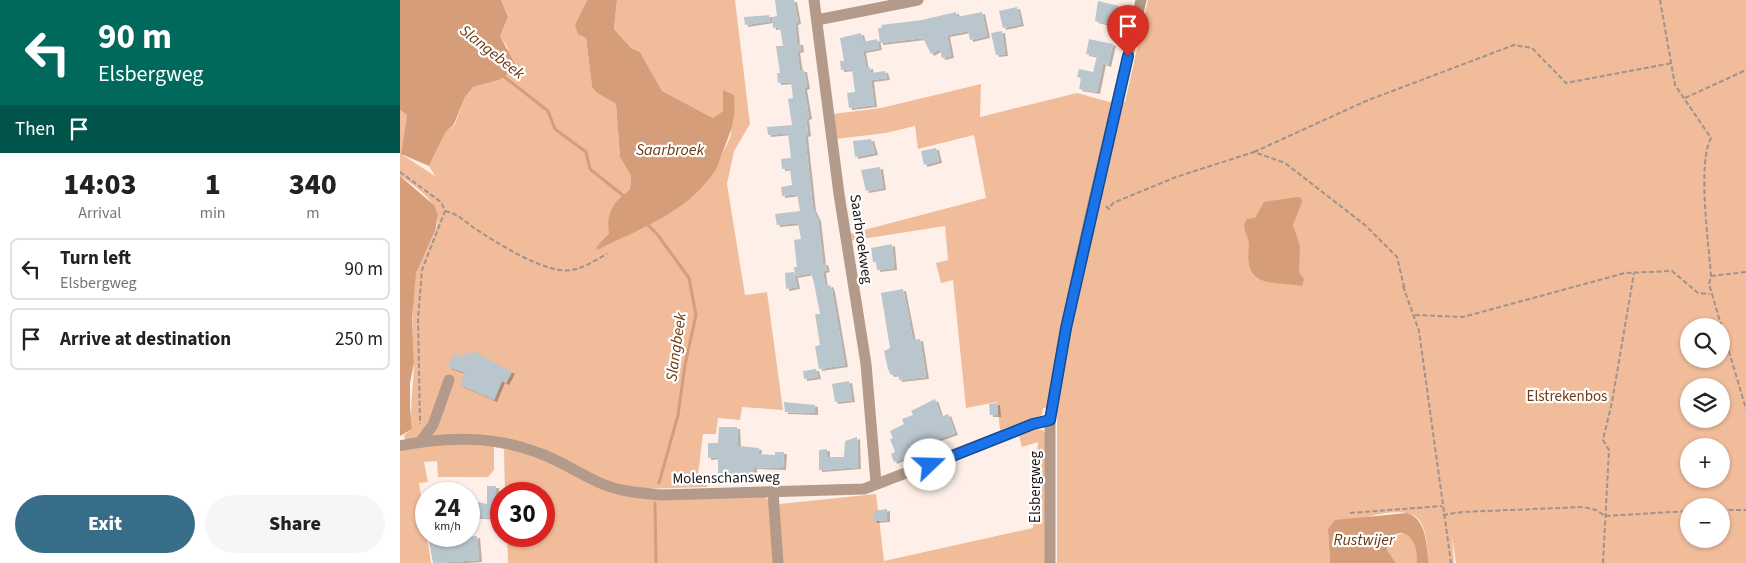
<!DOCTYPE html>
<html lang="en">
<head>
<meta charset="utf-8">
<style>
  body { margin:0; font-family:"Source Sans 3",sans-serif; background:#f6f6f6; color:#222; height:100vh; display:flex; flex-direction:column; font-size:19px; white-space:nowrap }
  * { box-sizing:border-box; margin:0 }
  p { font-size:16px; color:#767676 }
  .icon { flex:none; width:28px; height:28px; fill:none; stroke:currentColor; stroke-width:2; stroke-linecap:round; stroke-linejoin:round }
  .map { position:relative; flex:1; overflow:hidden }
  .drawer { display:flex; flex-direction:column; background:#fff; width:400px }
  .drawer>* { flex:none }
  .top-card { background:#00695c; color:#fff; overflow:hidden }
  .fabs { position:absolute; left:1280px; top:318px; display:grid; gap:10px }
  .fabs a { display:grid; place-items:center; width:50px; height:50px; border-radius:50%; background:#fff; box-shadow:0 1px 4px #0004; font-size:25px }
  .speed { position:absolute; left:15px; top:482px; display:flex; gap:10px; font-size:25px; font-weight:700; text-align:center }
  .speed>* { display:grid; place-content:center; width:65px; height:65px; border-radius:50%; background:#fff; box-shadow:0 1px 4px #0004; line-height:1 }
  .speed small { font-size:12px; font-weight:400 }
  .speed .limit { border:8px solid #d22; background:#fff; color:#111 }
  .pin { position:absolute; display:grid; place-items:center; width:42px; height:42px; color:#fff; margin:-51px -21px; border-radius:50% 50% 50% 0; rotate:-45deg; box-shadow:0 0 5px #0007 }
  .pin .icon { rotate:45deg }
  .me { position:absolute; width:55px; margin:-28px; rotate:69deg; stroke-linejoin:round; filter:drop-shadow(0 0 4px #0008) }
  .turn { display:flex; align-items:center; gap:18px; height:105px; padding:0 15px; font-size:22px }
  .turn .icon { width:65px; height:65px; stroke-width:2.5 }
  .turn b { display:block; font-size:35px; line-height:42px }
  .then { display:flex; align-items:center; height:48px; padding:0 15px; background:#0003; gap:10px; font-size:19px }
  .eta { display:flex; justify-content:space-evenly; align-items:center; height:85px; text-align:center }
  .eta b { font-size:30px; font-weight:800; line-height:35px }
  .action { display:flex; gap:10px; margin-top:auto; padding:10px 15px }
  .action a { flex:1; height:58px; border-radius:30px; background:#376d89; color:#fff; font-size:20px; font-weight:800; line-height:58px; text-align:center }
  .action a+a { background:#f6f6f6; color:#222 }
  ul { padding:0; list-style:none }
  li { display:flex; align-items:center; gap:15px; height:62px; margin:0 10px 8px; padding:0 5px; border:2px solid #e0e0e0; border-radius:8px }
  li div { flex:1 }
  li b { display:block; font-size:19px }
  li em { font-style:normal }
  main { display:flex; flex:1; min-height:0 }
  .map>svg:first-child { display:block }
  .green { fill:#f0bc9a; fill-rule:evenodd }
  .water { fill:#d59d79 }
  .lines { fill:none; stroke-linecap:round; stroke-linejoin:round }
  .stream { stroke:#d59d79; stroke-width:3 }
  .building { fill:#b9c6ce; filter:url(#shadow) }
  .path { stroke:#9e938d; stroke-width:2; stroke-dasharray:5 2.5; stroke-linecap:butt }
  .minor { stroke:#b39a8a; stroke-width:11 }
  .route-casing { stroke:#114b97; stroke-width:12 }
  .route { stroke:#1a73e8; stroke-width:9 }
  .labels { text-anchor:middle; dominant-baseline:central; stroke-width:4.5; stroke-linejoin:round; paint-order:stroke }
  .street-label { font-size:15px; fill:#1a1512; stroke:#fff }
  .park-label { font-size:15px; fill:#6f3a10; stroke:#fff }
  .water-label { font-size:16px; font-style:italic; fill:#6c370d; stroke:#fff }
</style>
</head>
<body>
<main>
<section class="drawer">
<div class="top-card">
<div class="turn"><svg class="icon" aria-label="left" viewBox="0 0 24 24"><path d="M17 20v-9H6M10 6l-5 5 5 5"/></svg><div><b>90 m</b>Elsbergweg</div></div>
<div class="then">Then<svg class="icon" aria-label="arrive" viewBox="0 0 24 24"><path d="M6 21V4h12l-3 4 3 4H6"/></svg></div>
</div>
<div class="eta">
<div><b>14:03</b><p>Arrival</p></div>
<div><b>1</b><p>min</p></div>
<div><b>340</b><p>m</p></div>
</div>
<ul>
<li><svg class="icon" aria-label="left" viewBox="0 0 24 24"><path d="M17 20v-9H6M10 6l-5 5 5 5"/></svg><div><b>Turn left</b><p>Elsbergweg</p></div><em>90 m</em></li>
<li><svg class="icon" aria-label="arrive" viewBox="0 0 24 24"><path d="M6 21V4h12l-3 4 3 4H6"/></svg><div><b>Arrive at destination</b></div><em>250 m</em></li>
</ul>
<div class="action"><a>Exit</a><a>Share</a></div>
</section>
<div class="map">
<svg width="1346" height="563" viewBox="0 0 1346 563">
  <defs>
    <filter id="shadow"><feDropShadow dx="3" dy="2" stdDeviation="0" flood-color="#0004"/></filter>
  </defs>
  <rect width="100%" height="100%" fill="#fef0e8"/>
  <g class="green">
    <path d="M101,0H187L175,25L186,38L192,87L197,93L216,104L220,157L231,176L230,189L221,196L209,233L197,246L198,249C248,224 298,210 322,154C325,147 331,139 331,132C332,119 326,103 323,90V111L313,118L262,91L240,52L231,48L214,29L217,0H335L350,124L334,151L327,184L345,295L367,292L383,410L342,407L340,420L318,418L316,434H303L298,474L309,475L307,487L208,490L362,496L367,498L370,505L476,494L484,561L633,528L638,442L622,447L619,436L636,429L643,430L646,437L645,563H108L107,536H144V494H105L104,449L94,447V470L88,477H38L37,461L24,462L28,482L19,483L31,563H0V452L8,449L4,435L12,429C9,405 14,384 14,361C13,332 10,302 16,273C20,257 42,229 37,213C33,198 12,184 0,176V110L7,115L1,154L35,176L29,166L45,133L55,124L65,97L73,87L99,80L108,48L100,36L108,17Z"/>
    <path d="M748,0H1346V563H1056L1052,536L1054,563H1029C1027,551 1027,531 1020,521C1006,500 948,523 928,529L930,563H657V406L643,408L642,415L600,430L597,402L566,408L553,280L541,283L536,263L548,260L545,226L449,241V234L586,198L574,135L518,149L515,126L486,133L435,139L433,114L481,108L581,84L580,117L677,93L713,103L725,102ZM1289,326H1321V359H1289ZM1289,386H1321V419H1289ZM1289,446H1321V479H1289ZM1289,506H1321V539H1289Z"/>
    <path d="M1004,533C1018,538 1018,550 1017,563H996L987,550C989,538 993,536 1004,533Z"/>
  </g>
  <g class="water">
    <polygon points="0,0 101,0 108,17 100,36 117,68 99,80 73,87 65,97 54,124 45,133 29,166 1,154 7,115 0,110"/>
    <path d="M187,0H217L214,29L231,48L240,52L262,91L313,118L323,111V90L334,95C336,118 332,129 323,151C320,158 318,168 312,175C284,214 239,229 197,250V246L209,233C206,212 214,202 230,189L231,176L220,157L216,104L197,93L192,87L186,38L178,34L175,25Z"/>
    <polygon points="0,176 34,205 38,215 35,231 16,273 12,318 14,363 10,383 10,408 12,429 0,436"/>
    <path d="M898,197L901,198L902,202L893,225L900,246L899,272L904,279L902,286C868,281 844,288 849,245C849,235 840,229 847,219L855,218L864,202Z"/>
    <path d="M1007,513C1027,519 1026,545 1029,563H1017C1019,529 991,523 987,550L996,563H930L928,529L935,520Z"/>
  </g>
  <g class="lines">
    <g class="stream">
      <polyline points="102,75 148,111 155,129 186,152 190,169 225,197"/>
      <polyline points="247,224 257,234 289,278 296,315 285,365 278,415 259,483"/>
      <polyline points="255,503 256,563"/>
    </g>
  </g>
  <g class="building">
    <polygon points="375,0 394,0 398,22 395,23 397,43 400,43 401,50 397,51 400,70 404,70 407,87 404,88 409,117 406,118 408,134 405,135 413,209 418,219 423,263 425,263 427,270 423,271 425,286 430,285 432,290 445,365 419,369 415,346 420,345 415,314 420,314 414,283 411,273 395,276 394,267 397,267 394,240 401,239 398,223 377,225 375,214 400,211 397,194 382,196 381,187 392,185 390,168 382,169 381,159 391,158 388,133 368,135 367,127 392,125 388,99 393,98 391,82 378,83 377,73 380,73 376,46 383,46 380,27 373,28 372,17 377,16"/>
    <polygon points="698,1 719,6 712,25 695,21"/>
    <polygon points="617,7 621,24 603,28 599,11"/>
    <polygon points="556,12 557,17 582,12 587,36 570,40 568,31 547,35 551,56 542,58 540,49 531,54 523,38 480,43 478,28 482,28 481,25 522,20"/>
    <polygon points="369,15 370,21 345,25 344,17"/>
    <polygon points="602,31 605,54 596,55 591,33"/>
    <polygon points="461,33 463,42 477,39 479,48 463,51 466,68 470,67 471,73 485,71 487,78 471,80 474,105 449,108 447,93 455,92 452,69 441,70 440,61 444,61 440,38"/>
    <polygon points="689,39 713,44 708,65 703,63 697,92 679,89 681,78 677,77 679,69 693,72 697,56 686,54"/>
    <polygon points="471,139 475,153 455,157 453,141"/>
    <polygon points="536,148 539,161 524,165 521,151"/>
    <polygon points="480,167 483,188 466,191 461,170"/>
    <polygon points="492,244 494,268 477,270 476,262 473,262 471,248"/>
    <polygon points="394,272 397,287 386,289 385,273"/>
    <polygon points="503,289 513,340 520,339 526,377 499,380 498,374 491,375 488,369 484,351 490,348 481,293"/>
    <polygon points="73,351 112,372 106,383 102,381 94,400 60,385 65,373 48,367 54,353 64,357 66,352 71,355"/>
    <polygon points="416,369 418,377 404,379 403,371"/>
    <polygon points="449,381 452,400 435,402 432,384"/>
    <polygon points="535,399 541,417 548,414 555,433 529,442 531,447 494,462 491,454 495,452 490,439 493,438 490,431 504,424 502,419 513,415 511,411"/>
    <polygon points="384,402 415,405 415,413 385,412"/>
    <polygon points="597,403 598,415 590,415 589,404"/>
    <polygon points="319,427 337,427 338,446 359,448 358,454 375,455 375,452 384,452 383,468 354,467 354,473 318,473 318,457 308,458 308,443 318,443"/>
    <polygon points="457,437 458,467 419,470 419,450 427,449 427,457 444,457 445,441"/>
    <polygon points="87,486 96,486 96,518 69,516 69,500 87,504"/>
    <polygon points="487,509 487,520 474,521 473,511"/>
    <polygon points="28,536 45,536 46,538 77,536 79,560 33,563"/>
  </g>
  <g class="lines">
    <g class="path">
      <path d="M1260,0L1275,85L1311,138C1297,164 1309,245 1311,276L1309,284L1346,409"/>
      <polyline points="1285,98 1346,70"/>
      <polyline points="854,152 966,101 1114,45 1132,48 1166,83 1272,63"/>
      <polyline points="0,172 41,202 45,211 22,270 18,318 20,424"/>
      <polyline points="706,206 709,209 713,203 776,177 854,152 885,163 965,225 997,257 1005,291"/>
      <path d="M45,211C58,214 63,220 74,228C96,242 150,278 176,269C187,266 197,259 207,254"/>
      <polyline points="1311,276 1346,272"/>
      <polyline points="1003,286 1019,331 1051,563"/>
      <polyline points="1015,315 1063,317 1225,273 1272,271 1298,293 1310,294"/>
      <polyline points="1321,510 1346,510"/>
      <polyline points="950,513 1042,506"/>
      <polyline points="1043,515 1062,512 1183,507 1196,510 1205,516 1289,511"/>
      <polyline points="1203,563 1209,450 1203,440 1212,402 1234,273"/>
    </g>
    <g class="minor">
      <polyline points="414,0 439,194 466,364 476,483"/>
      <polyline points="417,20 518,0"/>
      <polyline points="21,441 33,425 49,380"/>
      <path d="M0,446C45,436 96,436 139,453C162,461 182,476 205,485C223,492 242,493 261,495L464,489L633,424L650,420"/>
      <polyline points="373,492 378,563"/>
      <path d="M650,563V420C672,279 709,139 741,0"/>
    </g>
  </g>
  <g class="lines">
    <defs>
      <polyline id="route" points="530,465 633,424 650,420 666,328 728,56"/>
    </defs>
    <use href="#route" class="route-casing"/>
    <use href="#route" class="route"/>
  </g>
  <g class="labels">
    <g class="street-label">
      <text transform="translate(461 239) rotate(82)">Saarbroekweg</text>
      <text transform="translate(326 478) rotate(-1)">Molenschansweg</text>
      <text transform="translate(635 487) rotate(-90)">Elsbergweg</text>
    </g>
    <g class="park-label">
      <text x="1167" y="396">Elstrekenbos</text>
    </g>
    <g class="water-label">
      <text transform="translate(92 52) rotate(38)">Slangebeek</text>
      <text x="270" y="150">Saarbroek</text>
      <text transform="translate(276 347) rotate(-82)">Slangbeek</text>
      <text x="964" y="540">Rustwijer</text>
    </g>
  </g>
</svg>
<div class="fabs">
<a><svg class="icon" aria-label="search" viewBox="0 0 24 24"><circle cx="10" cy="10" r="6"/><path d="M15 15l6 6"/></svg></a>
<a><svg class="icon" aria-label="layers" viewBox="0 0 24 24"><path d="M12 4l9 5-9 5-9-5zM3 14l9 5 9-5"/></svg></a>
<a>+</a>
<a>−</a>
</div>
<div class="speed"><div>24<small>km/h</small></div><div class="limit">30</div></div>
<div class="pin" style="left:728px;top:56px;background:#d93025"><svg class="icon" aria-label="arrive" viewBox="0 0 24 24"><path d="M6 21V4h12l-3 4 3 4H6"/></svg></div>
<svg class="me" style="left:530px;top:465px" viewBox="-20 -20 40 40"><circle r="19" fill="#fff"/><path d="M0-13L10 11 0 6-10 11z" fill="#1a73e8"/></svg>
</div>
</main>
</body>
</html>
